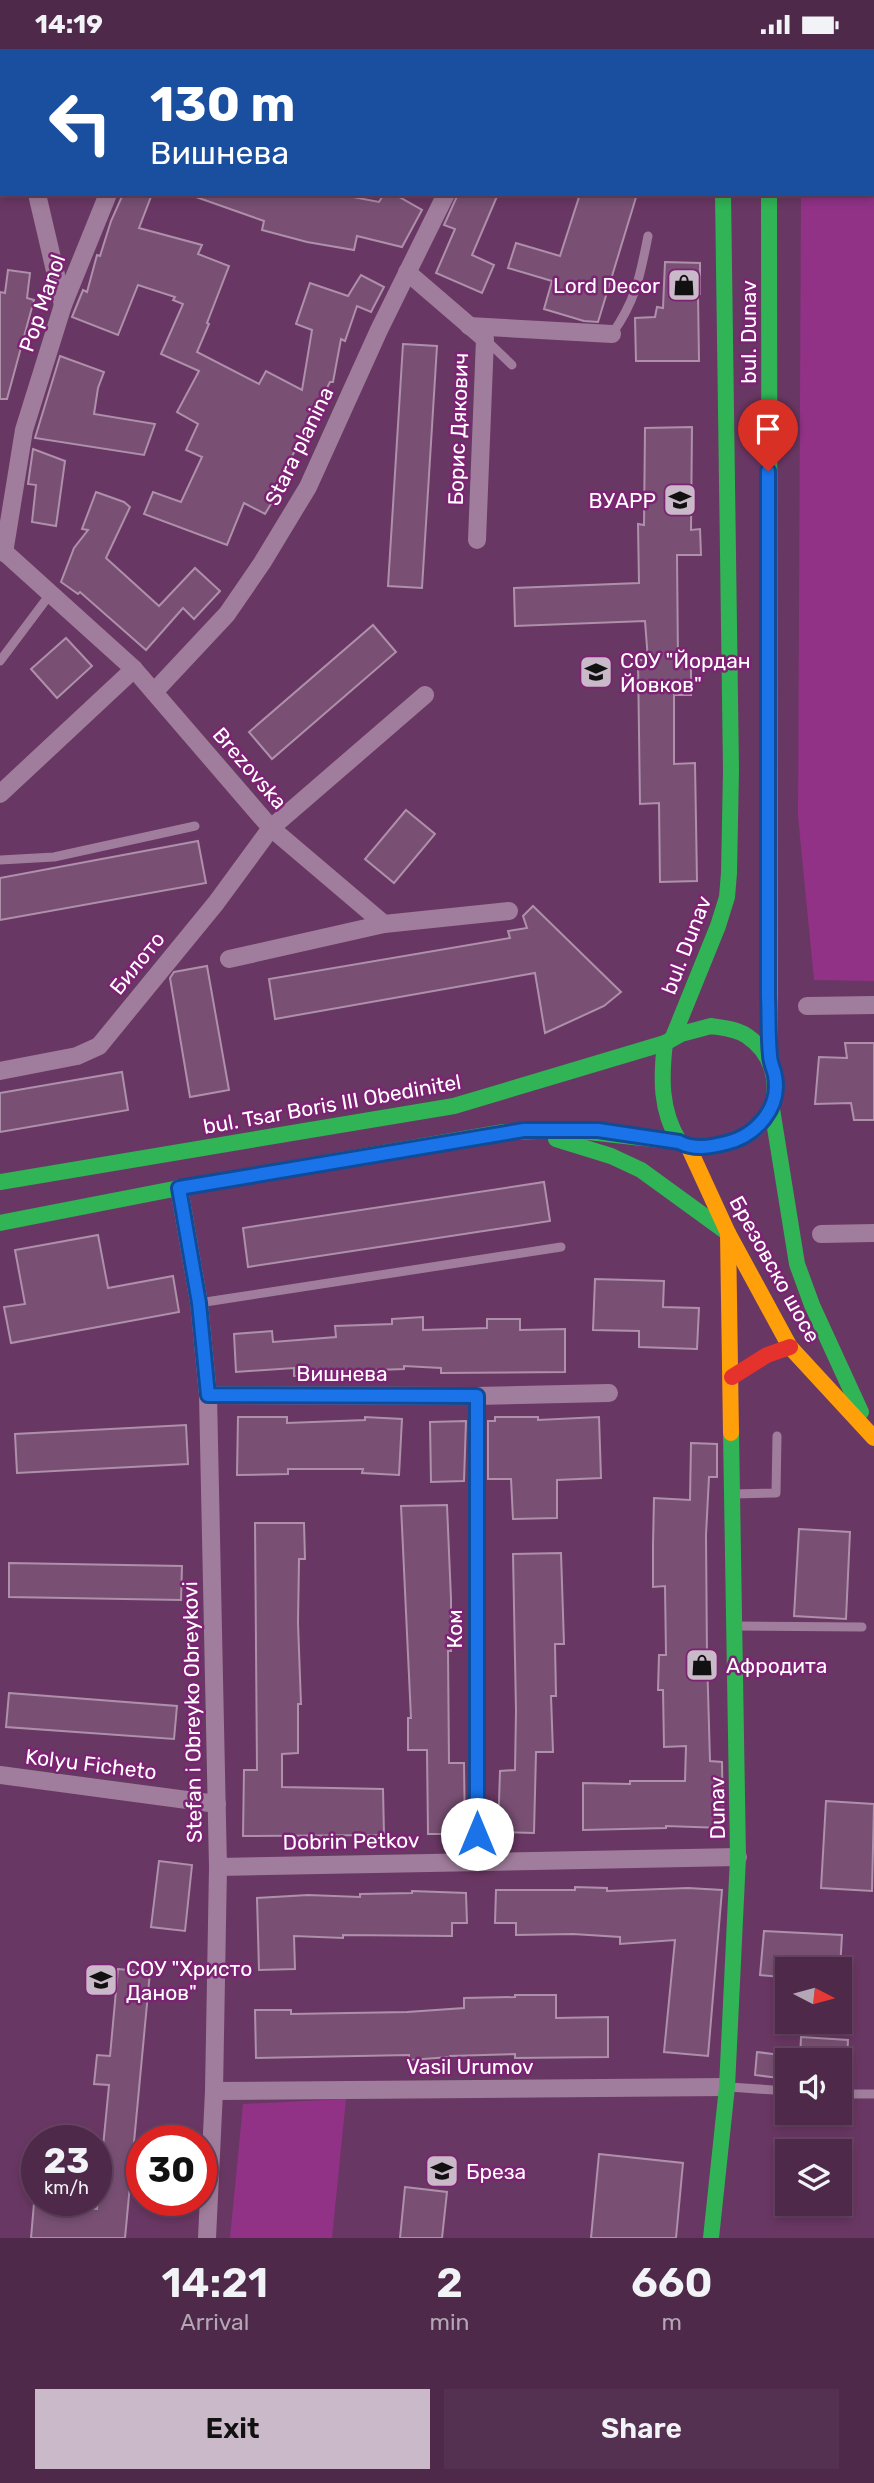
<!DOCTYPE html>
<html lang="en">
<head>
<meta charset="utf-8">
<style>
  body { margin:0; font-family:Rubik,sans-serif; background:#553151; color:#f1f3f6; height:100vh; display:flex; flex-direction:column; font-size:26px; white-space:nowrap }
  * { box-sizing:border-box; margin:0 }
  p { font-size:23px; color:#b3a6b5 }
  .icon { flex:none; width:38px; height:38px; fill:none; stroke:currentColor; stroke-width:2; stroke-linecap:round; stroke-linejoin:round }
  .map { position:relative; height:2189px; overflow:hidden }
  .side { display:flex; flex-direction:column; background:#4f294a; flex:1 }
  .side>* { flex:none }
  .banner { position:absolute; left:0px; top:0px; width:875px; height:147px; box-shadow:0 4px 10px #0003,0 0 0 2px #664562; background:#1a4fa0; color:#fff; overflow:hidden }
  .needle { width:46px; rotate:96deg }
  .tools { position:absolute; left:775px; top:1908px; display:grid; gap:14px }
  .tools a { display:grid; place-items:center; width:77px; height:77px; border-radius:0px; background:#4f294a; box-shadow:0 4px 10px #0003,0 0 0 2px #664562; font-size:35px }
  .speed { position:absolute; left:21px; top:2076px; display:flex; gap:14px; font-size:35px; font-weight:700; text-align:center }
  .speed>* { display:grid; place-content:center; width:91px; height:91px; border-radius:50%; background:#4f294a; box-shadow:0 4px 10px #0003,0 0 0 2px #664562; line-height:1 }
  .speed small { font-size:18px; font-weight:400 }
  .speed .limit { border:10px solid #d22; background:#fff; color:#111 }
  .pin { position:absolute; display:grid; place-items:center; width:60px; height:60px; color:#fff; margin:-72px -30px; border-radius:50% 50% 50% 0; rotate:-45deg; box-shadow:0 0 7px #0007 }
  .pin .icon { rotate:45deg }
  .me { position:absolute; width:77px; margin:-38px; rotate:0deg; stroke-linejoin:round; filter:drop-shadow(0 0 5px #0008) }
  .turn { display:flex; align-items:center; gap:24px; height:147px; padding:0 35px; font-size:32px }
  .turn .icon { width:91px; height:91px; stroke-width:2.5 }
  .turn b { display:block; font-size:49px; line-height:60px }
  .eta { display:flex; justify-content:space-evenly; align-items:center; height:119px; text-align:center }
  .eta b { font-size:42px; font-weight:600; line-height:49px }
  .cta { display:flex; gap:14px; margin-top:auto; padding:14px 35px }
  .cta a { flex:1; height:80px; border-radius:0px; background:#cab9c8; color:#111; font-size:28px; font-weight:600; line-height:80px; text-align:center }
  .cta a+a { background:#553151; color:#f1f3f6 }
  .status { display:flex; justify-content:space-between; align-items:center; height:49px; padding:0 35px; background:#4f294a; direction:ltr }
  .status svg { height:19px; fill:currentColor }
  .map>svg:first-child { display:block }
  .green { fill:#913287 }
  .building { fill:#795074; stroke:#ae90ab; stroke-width:2 }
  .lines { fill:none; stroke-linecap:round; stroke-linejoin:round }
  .lane { stroke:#a07d9c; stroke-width:9 }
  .street { stroke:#a07d9c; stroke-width:18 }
  .fast { stroke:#30b455; stroke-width:16 }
  .slow { stroke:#ff9f0a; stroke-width:16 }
  .jam { stroke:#e5322d; stroke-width:16 }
  .route-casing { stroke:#114b97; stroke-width:18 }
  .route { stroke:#1a73e8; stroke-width:12 }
  .labels { text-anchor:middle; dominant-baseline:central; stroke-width:5; stroke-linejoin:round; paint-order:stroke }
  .poi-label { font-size:21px; fill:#fff; stroke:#7d2373; text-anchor:start }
  .street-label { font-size:21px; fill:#fff; stroke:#7d2373 }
</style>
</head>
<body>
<div class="status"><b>14:19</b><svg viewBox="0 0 49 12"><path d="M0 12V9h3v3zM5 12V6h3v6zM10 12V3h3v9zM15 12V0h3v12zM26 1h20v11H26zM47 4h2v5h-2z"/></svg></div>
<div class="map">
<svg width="874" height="2189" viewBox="0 0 874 2189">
  <rect width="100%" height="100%" fill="#693763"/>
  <g class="green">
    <polygon points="874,2 874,932 814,931 798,767 801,145 873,145"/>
    <polygon points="346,2050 332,2189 230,2189 243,2055"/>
  </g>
  <g class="building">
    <polygon points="123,145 152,145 139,179 202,196 198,205 229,217 207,274 209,275 197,303 259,335 266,322 302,341 312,281 296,275 310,234 348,247 361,226 384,238 371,263 357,257 345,292 341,290 333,333 330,333 285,421 288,422 280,444 278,443 265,465 244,454 227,496 144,465 153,443 181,453 202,408 186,401 198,375 177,363 199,322 161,305 183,255 173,251 175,248 138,236 118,286 72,268 83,241 87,243 97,206 100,207 111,172"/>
    <polygon points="196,145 337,145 379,153 384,145 394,145 422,161 402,198 357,187 354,201 307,193 262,181 264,172 196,148"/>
    <polygon points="458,145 498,145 472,206 494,216 482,244 436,224 455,180 444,176"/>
    <polygon points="580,145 637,145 598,273 584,272 544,260 552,232 508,219 516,194 560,207"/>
    <polygon points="665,213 700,214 700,245 698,245 699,312 636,312 635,269 655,268 657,258 663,259"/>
    <polygon points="8,221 30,224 27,249 34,251 7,350 0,350 0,243 5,244"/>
    <polygon points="403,295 437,297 422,539 388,537"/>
    <polygon points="60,307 104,323 98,339 94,365 155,375 144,406 35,389"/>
    <polygon points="692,378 691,481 700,480 701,506 677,506 678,611 691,611 691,646 674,646 674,715 695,714 697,832 660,833 659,754 640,755 638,611 648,611 645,572 515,577 514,539 639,534 638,475 644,476 645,379"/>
    <polygon points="33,400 65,412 56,477 32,473 36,436 28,435"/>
    <polygon points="96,443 124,453 130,458 106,509 159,557 195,519 220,542 194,570 183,559 146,601 80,543 78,545 61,533 74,499 88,481 82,480"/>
    <polygon points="373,576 396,603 272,710 249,683"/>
    <polygon points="66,589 92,617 57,649 31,620"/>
    <polygon points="406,761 435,785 394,834 365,810"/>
    <polygon points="198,792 206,834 0,871 0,829"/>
    <polygon points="533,857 621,943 604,957 545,984 535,924 275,970 269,930 510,889 508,882 527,879 523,867"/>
    <polygon points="207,917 229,1041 190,1048 170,929 174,923"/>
    <polygon points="845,994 874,994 874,1071 854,1071 851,1054 815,1055 819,1008 847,1009"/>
    <polygon points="122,1023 128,1061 0,1083 0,1044"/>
    <polygon points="544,1133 550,1172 248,1218 243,1179"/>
    <polygon points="98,1186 108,1239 173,1227 179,1263 11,1294 4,1258 25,1255 15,1201"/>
    <polygon points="595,1230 664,1232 663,1258 699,1259 697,1300 639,1298 639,1282 593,1281"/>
    <polygon points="423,1268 423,1281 487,1279 487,1270 520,1270 520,1281 565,1280 565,1323 441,1324 441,1319 404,1317 404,1320 376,1321 376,1323 294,1327 294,1319 236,1323 234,1285 272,1282 273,1293 336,1288 335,1277 392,1275 392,1270"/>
    <polygon points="238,1368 287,1368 287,1374 365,1371 365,1368 402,1370 399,1426 362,1424 363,1420 288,1420 288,1425 237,1426"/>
    <polygon points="495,1368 538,1368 538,1371 599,1368 601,1429 557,1431 557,1469 513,1470 511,1430 488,1430 488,1372 495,1372"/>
    <polygon points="466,1372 464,1432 431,1433 430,1373"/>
    <polygon points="186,1376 188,1415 17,1424 15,1385"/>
    <polygon points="691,1394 717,1395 717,1428 709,1428 706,1486 707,1607 710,1712 722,1713 723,1779 666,1777 666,1779 583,1781 583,1734 630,1735 630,1732 685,1732 686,1697 664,1698 663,1641 658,1641 659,1606 666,1606 665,1537 653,1538 653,1496 654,1449 690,1451"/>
    <polygon points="447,1456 451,1550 451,1602 448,1602 449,1714 464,1714 465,1785 428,1785 427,1701 408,1701 408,1669 411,1669 401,1457"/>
    <polygon points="255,1474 304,1474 305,1510 299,1510 298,1574 301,1655 298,1655 298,1704 282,1705 282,1738 383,1740 384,1786 243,1787 244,1721 257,1721"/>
    <polygon points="799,1480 850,1483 846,1570 794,1567"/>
    <polygon points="561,1504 564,1595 555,1595 556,1647 551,1647 553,1703 536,1703 534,1784 498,1783 500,1722 515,1721 516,1662 513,1505"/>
    <polygon points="9,1514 182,1517 181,1551 9,1548"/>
    <polygon points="9,1644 177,1657 174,1690 6,1678"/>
    <polygon points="826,1752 874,1755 872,1842 821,1839"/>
    <polygon points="159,1812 192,1816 185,1882 151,1878"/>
    <polygon points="575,1838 607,1839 607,1842 688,1839 722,1841 708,2007 664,2003 675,1891 620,1895 620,1888 573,1885 516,1886 516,1874 495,1874 496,1841 575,1841"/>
    <polygon points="412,1842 466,1844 467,1874 452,1874 452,1887 343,1886 343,1889 294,1887 295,1920 259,1921 257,1849 308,1846 360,1848 360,1845 412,1844"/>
    <polygon points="764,1882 842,1886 840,1920 781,1920 781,1928 760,1926"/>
    <polygon points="118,1920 150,1923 125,2189 31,2189 34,2154 97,2160 109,2036 94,2035 97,2006 110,2007"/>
    <polygon points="515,1946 556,1946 556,1969 608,1968 608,2008 515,2009 515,2005 450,2007 450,2008 409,2011 409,2006 256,2009 255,1961 291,1961 291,1965 407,1963 464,1959 464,1949 515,1948"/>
    <polygon points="801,1988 848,1991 847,2011 800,2011"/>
    <polygon points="757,2003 789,2007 787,2030 755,2026"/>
    <polygon points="599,2105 683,2114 676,2189 591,2189"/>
    <polygon points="405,2138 447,2143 442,2189 400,2189"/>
  </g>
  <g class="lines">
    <g class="lane">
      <path d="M612,285C636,251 640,227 648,187"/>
      <polyline points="486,291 512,316"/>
      <polyline points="0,612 51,544"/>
      <polyline points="0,811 54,808 195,777"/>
      <polyline points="199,1254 561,1198"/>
      <polyline points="733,1445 776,1444 777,1387"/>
      <polyline points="736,1577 862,1578"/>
      <polyline points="729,2038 788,2042"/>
      <polyline points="840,2045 874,2045"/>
    </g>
    <g class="street">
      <polyline points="7,0 7,2"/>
      <polyline points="166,2 167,0"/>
      <polyline points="516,2 517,0"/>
      <polyline points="0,127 2,127"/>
      <polyline points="37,145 63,256"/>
      <polyline points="407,223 485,290 477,491"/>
      <polyline points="469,277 612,285"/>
      <polyline points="0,499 134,620 271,779 384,875 509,862"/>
      <polyline points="4,504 24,381 63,256 108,145"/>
      <polyline points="154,643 227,565 262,514 308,438 379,281 446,145"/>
      <polyline points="0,745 134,620"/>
      <polyline points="229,910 384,875"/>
      <polyline points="807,957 874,956"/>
      <polyline points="0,1022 77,1007 99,997 216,854 271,779 425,646"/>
      <polyline points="179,1139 199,1254 208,1346 218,1818 214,2042 207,2189"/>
      <polyline points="821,1185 874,1184"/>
      <polyline points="208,1346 477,1347 609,1344"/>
      <polyline points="0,1726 217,1755"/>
      <polyline points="477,1812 477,1347"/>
      <polyline points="218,1818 738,1808"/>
      <polyline points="214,2042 727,2038"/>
    </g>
    <g class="fast">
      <polyline points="720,0 720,2"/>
      <polyline points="769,0 769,2"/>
      <polyline points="769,145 770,1009"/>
      <path d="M711,977C723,979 737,980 747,987C777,1007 785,1050 759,1077C748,1088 731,1093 715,1097C702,1099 690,1100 679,1092C660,1061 661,1028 665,994L681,985Z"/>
      <polyline points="673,988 718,877 727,848 729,824 731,721 723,145"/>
      <polyline points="772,1060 797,1215 812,1256 861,1363"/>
      <polyline points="556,1090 611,1107 641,1121 725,1182"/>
      <polyline points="0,1133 454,1057 665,994"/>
      <polyline points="0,1174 179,1139 504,1083 570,1081 679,1093"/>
      <polyline points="711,2189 727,2038 738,1808 731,1384"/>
    </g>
    <g class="slow">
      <polyline points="688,1097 728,1184 790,1298 874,1389"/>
      <polyline points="728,1184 731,1384"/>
    </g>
    <polyline class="jam" points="732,1328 767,1306 790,1298"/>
  </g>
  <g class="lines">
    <defs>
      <path id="route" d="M477,1785V1347L208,1346L199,1254L179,1139L524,1081H598L679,1093C694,1101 710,1098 726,1094C756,1087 781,1059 775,1027C774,1020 770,1014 770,1006C768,987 769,967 768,947V422"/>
    </defs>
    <use href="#route" class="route-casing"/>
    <use href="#route" class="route"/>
  </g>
  <defs>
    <symbol id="shop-square" viewBox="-11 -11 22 22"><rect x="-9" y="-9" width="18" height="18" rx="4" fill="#cab9c8" stroke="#7d2373"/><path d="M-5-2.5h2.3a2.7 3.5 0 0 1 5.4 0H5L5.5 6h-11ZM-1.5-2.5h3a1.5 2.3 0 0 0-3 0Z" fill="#111"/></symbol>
    <symbol id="university-square" viewBox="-11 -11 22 22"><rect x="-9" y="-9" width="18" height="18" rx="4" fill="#cab9c8" stroke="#7d2373"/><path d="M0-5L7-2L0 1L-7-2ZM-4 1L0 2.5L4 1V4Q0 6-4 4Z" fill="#111"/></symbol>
    <symbol id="school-square" viewBox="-11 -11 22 22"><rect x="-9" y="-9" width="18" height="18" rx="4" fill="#cab9c8" stroke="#7d2373"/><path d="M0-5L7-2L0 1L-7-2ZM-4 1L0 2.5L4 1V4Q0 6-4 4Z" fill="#111"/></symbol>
  </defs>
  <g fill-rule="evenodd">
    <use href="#shop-square" x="665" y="217" width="38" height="38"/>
    <use href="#university-square" x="661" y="432" width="38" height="38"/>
    <use href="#school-square" x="577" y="604" width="38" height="38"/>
    <use href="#shop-square" x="683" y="1597" width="38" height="38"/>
    <use href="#school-square" x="82" y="1912" width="38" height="38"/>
    <use href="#school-square" x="423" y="2103" width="38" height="38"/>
  </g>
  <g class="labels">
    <g class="poi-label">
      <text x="660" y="236" text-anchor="end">Lord Decor</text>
      <text x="656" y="451" text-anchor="end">ВУАРР</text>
      <text x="620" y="611">СОУ "Йордан<tspan x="620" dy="24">Йовков"</tspan></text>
      <text x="726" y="1616">Афродита</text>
      <text x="126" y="1919">СОУ "Христо<tspan x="126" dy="24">Данов"</tspan></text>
      <text x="466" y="2122">Бреза</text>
    </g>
    <g class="street-label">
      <text transform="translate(42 254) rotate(-71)">Pop Manol</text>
      <text transform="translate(748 283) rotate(-90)">bul. Dunav</text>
      <text transform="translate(458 380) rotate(-88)">Борис Дякович</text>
      <text transform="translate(299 397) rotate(-64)">Stara planina</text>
      <text transform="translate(250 719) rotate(49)">Brezovska</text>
      <text transform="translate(686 896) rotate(-69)">bul. Dunav</text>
      <text transform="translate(137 914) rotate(-51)">Билото</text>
      <text transform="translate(332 1055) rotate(-10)">bul. Tsar Boris III Obedinitel</text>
      <text transform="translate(775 1220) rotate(61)">Брезовско шосе</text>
      <text x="342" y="1324">Вишнева</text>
      <text transform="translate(454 1580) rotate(-90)">Ком</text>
      <text transform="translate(192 1663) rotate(-91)">Stefan i Obreyko Obreykovi</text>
      <text transform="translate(91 1715) rotate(7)">Kolyu Ficheto</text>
      <text transform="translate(717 1759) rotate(-91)">Dunav</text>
      <text transform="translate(351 1792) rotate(-1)">Dobrin Petkov</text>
      <text x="470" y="2017">Vasil Urumov</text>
    </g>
  </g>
</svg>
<div class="tools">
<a><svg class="needle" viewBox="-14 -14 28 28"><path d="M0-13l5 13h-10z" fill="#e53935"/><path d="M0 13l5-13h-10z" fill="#b3a6b5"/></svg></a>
<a><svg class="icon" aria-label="sound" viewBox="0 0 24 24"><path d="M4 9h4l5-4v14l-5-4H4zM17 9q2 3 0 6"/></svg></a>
<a><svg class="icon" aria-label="layers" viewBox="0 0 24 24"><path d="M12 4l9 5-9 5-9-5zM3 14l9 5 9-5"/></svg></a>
</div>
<div class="speed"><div>23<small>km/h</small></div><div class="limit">30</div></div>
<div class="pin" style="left:768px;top:422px;background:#d93025"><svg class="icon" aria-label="arrive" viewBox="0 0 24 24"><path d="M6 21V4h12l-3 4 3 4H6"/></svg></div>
<svg class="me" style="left:477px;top:1785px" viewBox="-20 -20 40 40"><circle r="19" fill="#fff"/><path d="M0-13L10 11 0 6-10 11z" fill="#1a73e8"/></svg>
<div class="banner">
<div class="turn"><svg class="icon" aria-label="left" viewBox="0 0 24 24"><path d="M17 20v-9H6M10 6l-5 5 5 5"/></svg><div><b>130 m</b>Вишнева</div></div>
</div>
</div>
<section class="side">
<div class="eta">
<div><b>14:21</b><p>Arrival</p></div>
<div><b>2</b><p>min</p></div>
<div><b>660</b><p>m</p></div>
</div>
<div class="cta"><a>Exit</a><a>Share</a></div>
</section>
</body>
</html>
